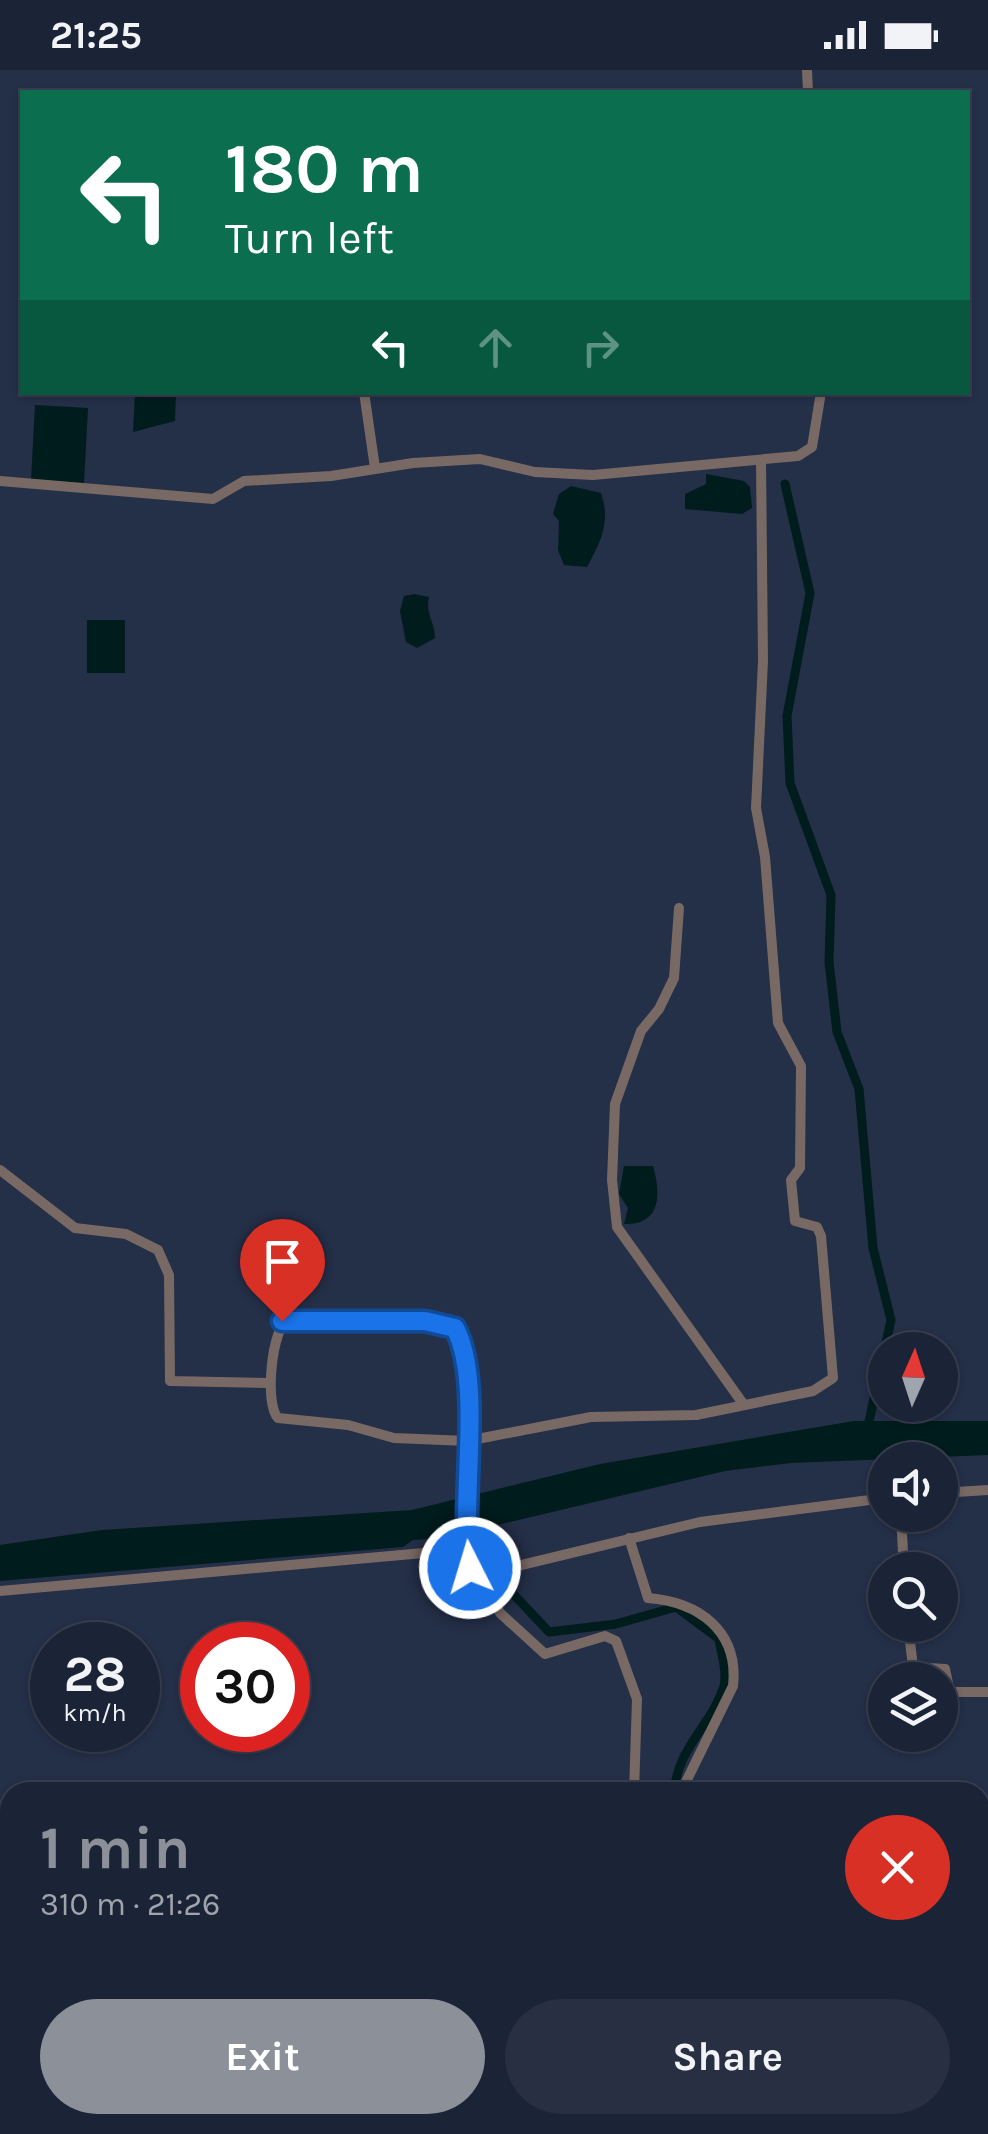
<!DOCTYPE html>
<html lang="en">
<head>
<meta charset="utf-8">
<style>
  body { margin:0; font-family:Karla,sans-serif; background:#282f42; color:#f1f3f6; height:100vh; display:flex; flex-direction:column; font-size:38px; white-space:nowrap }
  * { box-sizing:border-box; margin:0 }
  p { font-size:32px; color:#a0a4ad }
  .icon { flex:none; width:55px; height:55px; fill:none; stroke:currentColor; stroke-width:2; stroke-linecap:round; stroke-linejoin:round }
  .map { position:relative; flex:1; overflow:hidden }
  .drawer { position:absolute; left:0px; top:1712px; width:990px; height:352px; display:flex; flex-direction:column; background:#1b2336; border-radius:30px 30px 0 0; box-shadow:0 2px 8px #0004,0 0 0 2px #394051 }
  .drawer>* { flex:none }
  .banner { position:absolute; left:20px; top:20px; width:950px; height:305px; border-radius:0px; box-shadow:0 2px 8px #0004,0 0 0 2px #394051; background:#0b6e4f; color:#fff; overflow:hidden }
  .needle { width:65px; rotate:3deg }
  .buttons { position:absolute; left:868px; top:1262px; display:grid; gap:20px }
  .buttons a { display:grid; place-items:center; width:90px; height:90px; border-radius:50%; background:#1b2336; box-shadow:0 2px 8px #0004,0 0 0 2px #394051; font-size:50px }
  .speed { position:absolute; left:30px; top:1552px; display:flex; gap:20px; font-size:50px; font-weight:700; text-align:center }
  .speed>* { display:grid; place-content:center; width:130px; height:130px; border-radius:50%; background:#1b2336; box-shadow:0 2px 8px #0004,0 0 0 2px #394051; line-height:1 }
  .speed small { font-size:25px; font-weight:400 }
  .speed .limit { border:15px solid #d22; background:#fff; color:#111 }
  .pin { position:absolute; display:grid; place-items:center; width:85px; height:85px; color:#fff; margin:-102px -42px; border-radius:50% 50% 50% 0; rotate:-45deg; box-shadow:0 0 10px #0007 }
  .pin .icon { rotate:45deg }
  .me { position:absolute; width:110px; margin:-55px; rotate:355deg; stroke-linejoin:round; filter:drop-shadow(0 0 8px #0008) }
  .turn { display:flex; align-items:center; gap:35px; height:210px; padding:0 40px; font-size:45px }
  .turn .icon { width:130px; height:130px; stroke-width:2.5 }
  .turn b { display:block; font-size:70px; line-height:85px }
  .lanes { display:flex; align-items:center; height:95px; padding:0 40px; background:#0003; justify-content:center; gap:50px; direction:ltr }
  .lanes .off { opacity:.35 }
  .round { display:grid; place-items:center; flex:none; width:105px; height:105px; border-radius:52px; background:#282f42 }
  .overview { display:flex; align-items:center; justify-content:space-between; height:170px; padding:0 40px }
  h1 { font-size:60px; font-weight:700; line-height:75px; color:#8c9099 }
  .cta { display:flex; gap:20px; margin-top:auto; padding:20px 40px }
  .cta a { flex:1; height:115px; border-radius:60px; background:#8c9099; color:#fff; font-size:40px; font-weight:700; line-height:115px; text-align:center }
  .cta a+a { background:#282f42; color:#f1f3f6 }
  .status { display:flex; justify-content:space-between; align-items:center; height:70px; padding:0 50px; background:#1b2336; direction:ltr }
  .status svg { height:28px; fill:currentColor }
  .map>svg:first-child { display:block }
  .water { fill:#001c1d }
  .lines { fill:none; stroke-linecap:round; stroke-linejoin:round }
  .canal { stroke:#001c1d; stroke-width:9 }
  .minor { stroke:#796964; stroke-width:10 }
  .route-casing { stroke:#114b97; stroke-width:25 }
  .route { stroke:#1a73e8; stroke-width:18 }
</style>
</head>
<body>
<div class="status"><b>21:25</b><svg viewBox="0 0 49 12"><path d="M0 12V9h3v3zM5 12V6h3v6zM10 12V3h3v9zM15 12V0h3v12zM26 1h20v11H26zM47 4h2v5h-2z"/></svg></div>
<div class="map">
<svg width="988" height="2064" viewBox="0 0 988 2064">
  <rect width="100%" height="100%" fill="#242f48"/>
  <g class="water">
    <polygon points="135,323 176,323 175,351 133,362"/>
    <polygon points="35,335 88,338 84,413 31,410"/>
    <polygon points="706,404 744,411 750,417 752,438 742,444 685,439 685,424 706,414"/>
    <path d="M571,416L601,423C611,452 601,471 587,497L564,495L558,480L559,451L553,444L559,424Z"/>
    <path d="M414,524L429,527C425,543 435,552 435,568L417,578L406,572L400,541L404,526Z"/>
    <rect x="87" y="550" width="38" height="53"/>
    <path d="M624,1096H653C661,1124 662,1155 624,1154L628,1138L619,1124Z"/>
    <polygon points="854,1351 988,1351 988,1385 791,1393 725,1401 443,1468 413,1470 403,1477 0,1511 0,1475 102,1460 412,1440 600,1394"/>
  </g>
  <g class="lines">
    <g class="canal">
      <polyline points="785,414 810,523 787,646 790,713 831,825 829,892 837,962 859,1019 873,1178 891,1250 867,1361"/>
      <path d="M482,1446L503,1513L549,1562L616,1554L676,1537L719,1569C721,1582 728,1603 724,1616C712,1655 678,1676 674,1722"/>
      <polyline points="0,2025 10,2032"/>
      <polyline points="646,2055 647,2064"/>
    </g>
    <g class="minor">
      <polyline points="807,0 808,22"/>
      <polyline points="364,322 375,398"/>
      <polyline points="0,411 213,429 244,411 331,406 413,393 480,389 535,402 593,405 798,386 812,377 821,322"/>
      <polyline points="679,838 674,908 659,939 641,961 615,1034 612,1110 617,1157 744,1335"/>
      <polyline points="0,1100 75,1158 126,1164 158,1180 169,1205 170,1311 269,1313"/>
      <polyline points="940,1423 988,1420"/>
      <polyline points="901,1445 904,1500"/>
      <path d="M629,1468L648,1528C699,1532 739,1561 733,1616L681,1722"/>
      <polyline points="480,1505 700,1452 885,1428"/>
      <polyline points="0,1521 468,1479"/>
      <polyline points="908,1555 913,1597 945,1599 950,1622 988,1622"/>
      <path d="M634,1722L637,1629L616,1571L605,1566L545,1584L500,1543L480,1505L470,1498C459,1433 483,1310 455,1258L425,1251L288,1249C272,1257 264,1334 278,1348L348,1355L394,1368L467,1371L591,1347L696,1345L813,1321L833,1308L821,1166L817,1157L795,1151L791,1110L800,1098L801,996L778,953L765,787L756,738L763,591L761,390"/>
      <polyline points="980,1939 988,1939"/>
      <polyline points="656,2055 657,2064"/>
      <polyline points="590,2064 591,2055"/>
    </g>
  </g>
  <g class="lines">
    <defs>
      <path id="route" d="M282,1251H425L455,1258C484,1313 459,1431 470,1498"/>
    </defs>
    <use href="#route" class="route-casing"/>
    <use href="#route" class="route"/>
  </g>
</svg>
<div class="buttons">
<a><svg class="needle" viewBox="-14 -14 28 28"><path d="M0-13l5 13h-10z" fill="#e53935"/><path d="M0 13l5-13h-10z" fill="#a0a4ad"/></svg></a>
<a><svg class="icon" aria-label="sound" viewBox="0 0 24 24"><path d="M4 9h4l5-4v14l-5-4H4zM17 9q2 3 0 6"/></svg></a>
<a><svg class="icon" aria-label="search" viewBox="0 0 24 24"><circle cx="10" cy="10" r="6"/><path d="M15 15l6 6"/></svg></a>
<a><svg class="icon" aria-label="layers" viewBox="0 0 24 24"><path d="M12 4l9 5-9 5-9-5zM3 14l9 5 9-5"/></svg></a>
</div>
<div class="speed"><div>28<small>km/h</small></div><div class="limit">30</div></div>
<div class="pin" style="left:282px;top:1251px;background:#d93025"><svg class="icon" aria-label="arrive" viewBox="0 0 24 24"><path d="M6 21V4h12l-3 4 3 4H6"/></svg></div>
<svg class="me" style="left:470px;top:1498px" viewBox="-20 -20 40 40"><circle r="17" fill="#1a73e8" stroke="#fff" stroke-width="3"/><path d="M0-11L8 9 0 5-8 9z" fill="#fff"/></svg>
<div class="banner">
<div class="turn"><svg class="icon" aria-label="left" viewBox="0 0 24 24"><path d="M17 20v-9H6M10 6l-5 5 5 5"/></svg><div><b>180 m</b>Turn left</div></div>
<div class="lanes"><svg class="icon" aria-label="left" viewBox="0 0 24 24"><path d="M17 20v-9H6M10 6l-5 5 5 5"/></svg><svg class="icon off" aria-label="ahead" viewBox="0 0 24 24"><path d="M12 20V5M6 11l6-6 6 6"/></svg><svg class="icon off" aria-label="right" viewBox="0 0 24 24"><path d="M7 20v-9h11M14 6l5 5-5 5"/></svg></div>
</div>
<section class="drawer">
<div class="overview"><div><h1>1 min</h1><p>310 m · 21:26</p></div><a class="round" style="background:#d93025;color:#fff"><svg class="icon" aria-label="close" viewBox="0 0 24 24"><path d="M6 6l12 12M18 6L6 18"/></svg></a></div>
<div class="cta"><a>Exit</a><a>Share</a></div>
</section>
</div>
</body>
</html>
